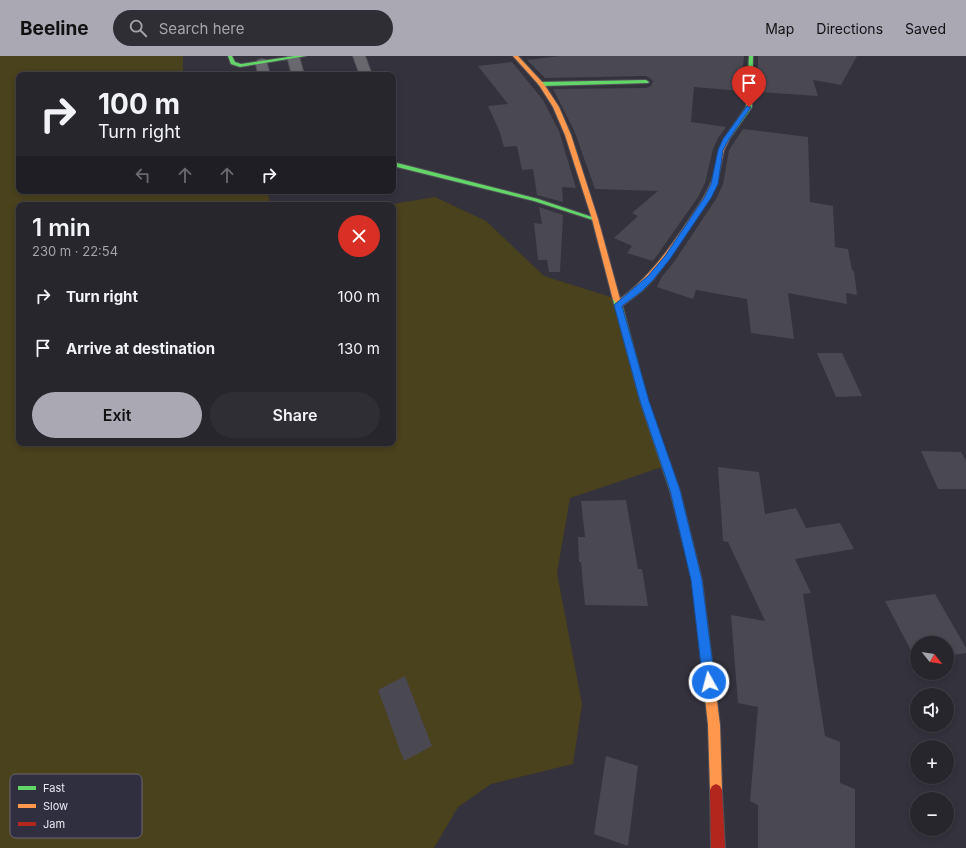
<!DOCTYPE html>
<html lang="en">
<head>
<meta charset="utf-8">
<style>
  body { margin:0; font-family:Inter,sans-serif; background:#2f2e35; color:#f1f3f6; height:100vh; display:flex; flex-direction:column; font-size:15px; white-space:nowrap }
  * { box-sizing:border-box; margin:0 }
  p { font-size:13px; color:#a4a5aa }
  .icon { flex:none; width:22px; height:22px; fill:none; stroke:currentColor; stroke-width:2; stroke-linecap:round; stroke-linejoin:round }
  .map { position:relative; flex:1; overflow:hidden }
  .sheet { position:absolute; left:16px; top:146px; width:380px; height:244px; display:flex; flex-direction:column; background:#27262d; border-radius:8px; box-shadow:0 2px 6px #0003,0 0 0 1px #434349 }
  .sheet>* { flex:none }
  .banner { position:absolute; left:16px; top:16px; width:380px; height:122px; border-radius:8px; box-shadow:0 2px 6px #0003,0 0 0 1px #434349; background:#27262d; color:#f1f3f6; overflow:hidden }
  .needle { width:26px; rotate:120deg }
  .fabs { position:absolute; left:910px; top:580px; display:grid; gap:8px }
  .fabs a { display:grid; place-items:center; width:44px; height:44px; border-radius:50%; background:#27262d; box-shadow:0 2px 6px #0003,0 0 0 1px #434349; font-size:20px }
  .pin { position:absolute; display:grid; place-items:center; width:34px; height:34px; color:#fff; margin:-41px -17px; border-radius:50% 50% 50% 0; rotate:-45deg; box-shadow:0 0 4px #0007 }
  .pin .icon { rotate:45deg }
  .me { position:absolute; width:44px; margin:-22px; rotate:353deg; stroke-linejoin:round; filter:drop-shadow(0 0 3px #0008) }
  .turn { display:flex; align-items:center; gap:14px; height:84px; padding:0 16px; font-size:18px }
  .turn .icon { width:52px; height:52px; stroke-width:2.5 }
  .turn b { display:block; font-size:28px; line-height:34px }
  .lanes { display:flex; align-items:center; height:38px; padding:0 16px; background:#0003; justify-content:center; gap:20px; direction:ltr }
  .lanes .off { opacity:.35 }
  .round { display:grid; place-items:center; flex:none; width:42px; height:42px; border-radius:21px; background:#2f2e35 }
  .summary { display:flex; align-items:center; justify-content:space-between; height:68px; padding:0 16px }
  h1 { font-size:24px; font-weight:600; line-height:30px }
  .button { display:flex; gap:8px; margin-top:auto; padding:8px 16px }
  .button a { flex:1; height:46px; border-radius:24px; background:#aaa8b3; color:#111; font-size:16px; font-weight:600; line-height:46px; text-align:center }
  .button a+a { background:#2f2e35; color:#f1f3f6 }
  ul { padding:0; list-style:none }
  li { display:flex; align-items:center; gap:12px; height:52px; padding:0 16px }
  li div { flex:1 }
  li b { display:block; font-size:15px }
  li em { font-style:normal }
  header { display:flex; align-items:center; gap:24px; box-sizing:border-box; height:56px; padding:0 20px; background:#aaa8b3; color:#111 }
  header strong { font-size:19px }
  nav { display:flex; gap:22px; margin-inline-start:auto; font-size:14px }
  .search { width:280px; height:36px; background:#2f2e35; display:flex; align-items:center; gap:10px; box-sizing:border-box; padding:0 14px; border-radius:22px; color:#a4a5aa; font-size:15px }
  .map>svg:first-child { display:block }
  .green { fill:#4a411d }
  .building { fill:#4a4851 }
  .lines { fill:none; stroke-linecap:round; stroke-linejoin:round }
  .street-casing { stroke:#525159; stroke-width:2 }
  .fast-casing { stroke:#525159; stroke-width:2 }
  .slow-casing { stroke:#525159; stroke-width:2 }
  .jam-casing { stroke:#525159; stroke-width:2 }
  .street { fill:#69686f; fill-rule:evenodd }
  .fast { fill:#63d668; fill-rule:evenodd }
  .slow { fill:#ff974d; fill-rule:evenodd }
  .jam { fill:#b3261e; fill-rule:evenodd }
  .route { fill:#1a73e8; stroke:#114b97 }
  .key { fill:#302f3f; stroke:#686675; stroke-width:1 }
  .key-label { font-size:11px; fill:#e9e8f3 }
</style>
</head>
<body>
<header>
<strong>Beeline</strong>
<div class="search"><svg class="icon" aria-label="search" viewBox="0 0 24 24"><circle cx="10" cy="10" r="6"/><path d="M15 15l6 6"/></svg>Search here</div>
<nav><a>Map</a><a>Directions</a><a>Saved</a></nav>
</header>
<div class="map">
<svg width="966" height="792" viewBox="0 0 966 792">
  <rect width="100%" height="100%" fill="#34323c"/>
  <polygon class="green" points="0,0 183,0 183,19 19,19 19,135 267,135 271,149 19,149 19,387 393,387 393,149 387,149 435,141 486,165 544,220 614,242 668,409 570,442 557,517 582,648 573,708 491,728 458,751 434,792 0,792"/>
  <g class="building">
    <polygon points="560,0 744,0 741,35 694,31 691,66 726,71 718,82 713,93 705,127 698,141 653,205 627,197 632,190 614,182 638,160 632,157 658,135 595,133 574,74 553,33 646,32 651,30 653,25 650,22 646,20 545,22 527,4"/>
    <polygon points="758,0 857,0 841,29 813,24 818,40 758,36"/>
    <polygon points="512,6 543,44 559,75 576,132 562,131 563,146 537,139 533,113 522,114 517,90 504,91 499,74 488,50 508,48 478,10"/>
    <polygon points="743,73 808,81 810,146 833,150 835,191 848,193 852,214 854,215 857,239 846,237 847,248 788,237 794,283 751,277 747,243 696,234 693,243 657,231 661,222 674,206 716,143 723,128 729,94"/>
    <polygon points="539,151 563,159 560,216 549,216 547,204 538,204 534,167 542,168"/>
    <polygon points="817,297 842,297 862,340 836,341"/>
    <polygon points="921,395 961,396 966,405 966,433 938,433"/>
    <polygon points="718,411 759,416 765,458 796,452 806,472 840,467 854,493 795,503 811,537 803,538 825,680 840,686 840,727 855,733 855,792 758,792 758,749 750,745 758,651 738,647 731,559 765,565 728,486 723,485"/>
    <polygon points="626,444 638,513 642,513 648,550 585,549 581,506 579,506 578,481 585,481 581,445"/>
    <polygon points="935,538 966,592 966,597 947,600 947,587 917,587 916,604 885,545"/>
    <polygon points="405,620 432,690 404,705 378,634"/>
    <polygon points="606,700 638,710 628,790 594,778"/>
  </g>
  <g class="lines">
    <defs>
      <g id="street">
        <polygon points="287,0 299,0 304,19 292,19"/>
        <polygon points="353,0 365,0 372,19 360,19"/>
        <polygon points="262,3 266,4 270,19 258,19 256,7 258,4"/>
      </g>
      <g id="fast">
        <polygon points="228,0 232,0 235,6 241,8 295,0 306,0 240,11 231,8"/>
        <polygon points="749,0 753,0 752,51 728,85 724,85 723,84 746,51"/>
        <polygon points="646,24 649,26 648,27 541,30 538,28 541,26"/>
        <polygon points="393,106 538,143 598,163 595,165 593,164 534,145 393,110"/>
        <polygon points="617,241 621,244 648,345 680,435 678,438 675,439 672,438 670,435 640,345 613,244"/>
      </g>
      <g id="slow">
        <path d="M513,0H518L544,28L559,51L571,79L598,163L620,243C648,222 667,196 686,168C695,155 704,143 710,129C717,114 715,97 724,83L729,84L724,94L717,128L710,142L669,203L653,224L642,235L621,251L618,252L614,249L616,246L613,244L592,163L565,79L553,51L539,29Z"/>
        <polygon points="675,431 678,432 680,435 702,524 720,669 722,734 720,738 716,740 712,738 710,734 708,669 692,524 670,435 672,432"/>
      </g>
      <polygon id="jam" points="716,728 720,730 722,734 725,792 711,792 710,734 712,730"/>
    </defs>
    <use href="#street" class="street-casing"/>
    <use href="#fast" class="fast-casing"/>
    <use href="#slow" class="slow-casing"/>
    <use href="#jam" class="jam-casing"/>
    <use href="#street" class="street"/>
    <use href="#fast" class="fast"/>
    <use href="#slow" class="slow"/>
    <use href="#jam" class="jam"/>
  </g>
  <polygon class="route" points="747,50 751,51 729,83 723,94 718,128 711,142 670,203 653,224 642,235 622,250 649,345 680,434 702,524 715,626 713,630 709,632 705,630 703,626 691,524 670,434 640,345 614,249 648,220 665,200 704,142 711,128 718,94 723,83"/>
  <rect x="10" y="718" width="132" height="64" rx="6" class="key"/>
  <rect x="18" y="730" width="18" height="4" fill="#63d668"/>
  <rect x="18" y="748" width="18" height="4" fill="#ff974d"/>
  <rect x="18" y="766" width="18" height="4" fill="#b3261e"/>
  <g class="key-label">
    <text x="43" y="736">Fast</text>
    <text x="43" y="754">Slow</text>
    <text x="43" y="772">Jam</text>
  </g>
</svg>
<div class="fabs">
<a><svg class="needle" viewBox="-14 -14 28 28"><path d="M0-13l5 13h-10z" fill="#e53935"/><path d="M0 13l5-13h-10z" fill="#a4a5aa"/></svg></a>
<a><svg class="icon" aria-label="sound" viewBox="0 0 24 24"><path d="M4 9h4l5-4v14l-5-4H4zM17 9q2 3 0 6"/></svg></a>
<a>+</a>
<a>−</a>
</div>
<div class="pin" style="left:749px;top:51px;background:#d93025"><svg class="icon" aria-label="arrive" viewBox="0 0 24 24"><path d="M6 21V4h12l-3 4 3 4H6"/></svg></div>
<svg class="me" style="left:709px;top:626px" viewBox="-20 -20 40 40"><circle r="17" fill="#1a73e8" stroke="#fff" stroke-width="3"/><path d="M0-11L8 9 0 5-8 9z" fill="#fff"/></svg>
<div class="banner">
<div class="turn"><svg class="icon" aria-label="right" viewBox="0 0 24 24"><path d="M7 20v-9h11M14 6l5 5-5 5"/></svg><div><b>100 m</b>Turn right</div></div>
<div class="lanes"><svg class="icon off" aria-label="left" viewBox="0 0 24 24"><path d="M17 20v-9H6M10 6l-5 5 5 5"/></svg><svg class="icon off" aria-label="ahead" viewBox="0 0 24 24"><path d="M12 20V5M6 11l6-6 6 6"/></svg><svg class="icon off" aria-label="ahead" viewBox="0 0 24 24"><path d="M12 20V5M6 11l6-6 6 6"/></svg><svg class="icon" aria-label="right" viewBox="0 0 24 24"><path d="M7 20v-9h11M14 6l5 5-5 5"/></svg></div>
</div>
<section class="sheet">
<div class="summary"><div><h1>1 min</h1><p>230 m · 22:54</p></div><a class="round" style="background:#d93025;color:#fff"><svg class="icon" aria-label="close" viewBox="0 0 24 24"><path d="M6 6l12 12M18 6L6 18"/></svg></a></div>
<ul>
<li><svg class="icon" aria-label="right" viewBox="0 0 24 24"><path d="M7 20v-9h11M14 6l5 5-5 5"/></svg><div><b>Turn right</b></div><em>100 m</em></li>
<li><svg class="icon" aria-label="arrive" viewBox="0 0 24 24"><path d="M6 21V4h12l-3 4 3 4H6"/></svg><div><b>Arrive at destination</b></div><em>130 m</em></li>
</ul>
<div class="button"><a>Exit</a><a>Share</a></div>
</section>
</div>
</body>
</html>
